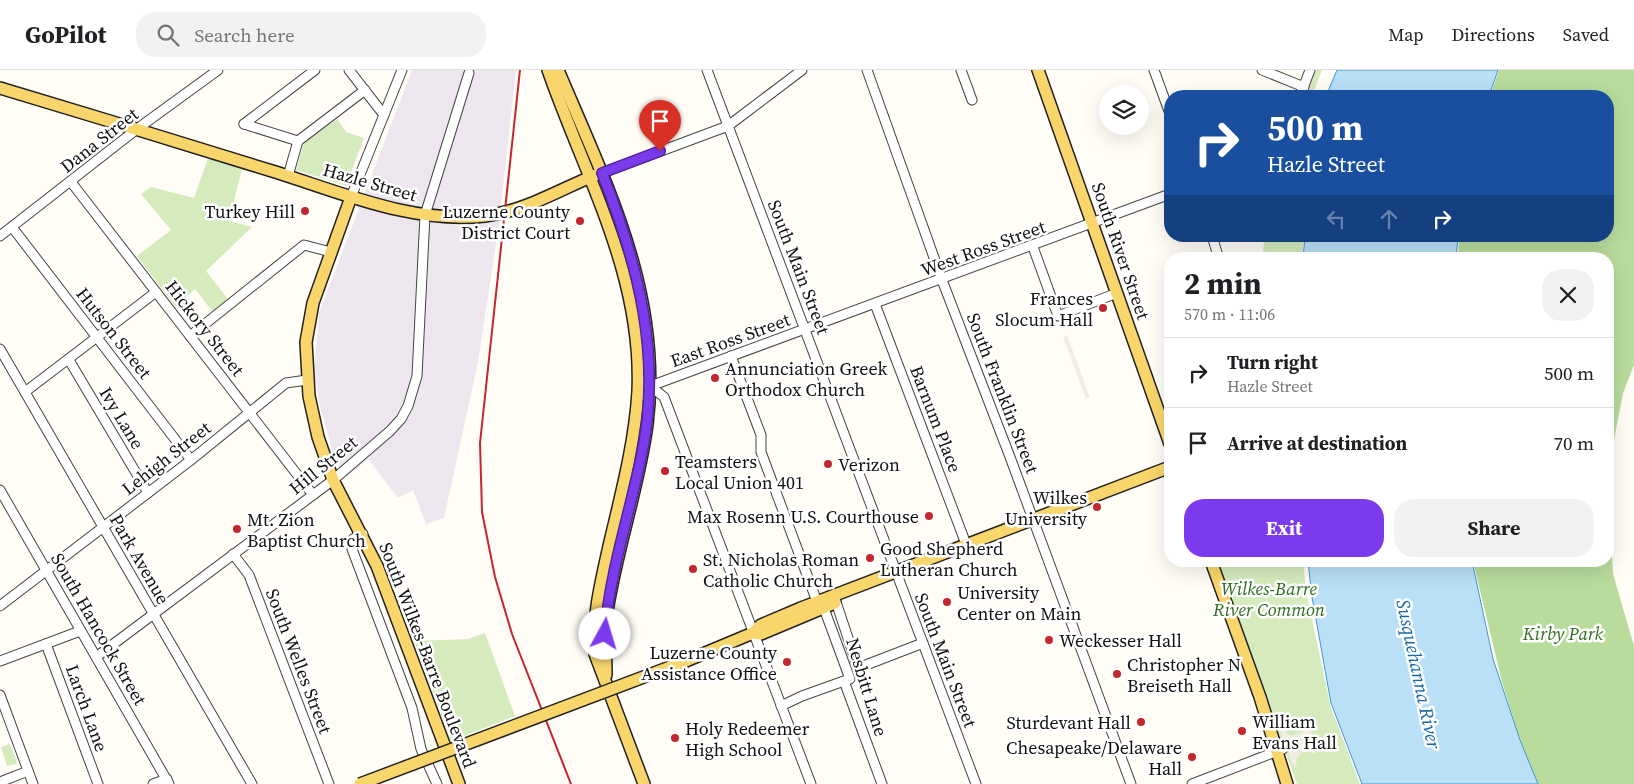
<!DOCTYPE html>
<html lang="en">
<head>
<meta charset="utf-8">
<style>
  body { margin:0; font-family:"Source Serif 4",serif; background:#f2f2f2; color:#202124; height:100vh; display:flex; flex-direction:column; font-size:19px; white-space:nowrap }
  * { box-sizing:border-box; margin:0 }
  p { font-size:16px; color:#757577 }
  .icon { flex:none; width:28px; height:28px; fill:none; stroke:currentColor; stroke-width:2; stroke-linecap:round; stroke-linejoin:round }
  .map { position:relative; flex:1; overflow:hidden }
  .side { position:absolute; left:1164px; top:182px; width:450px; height:315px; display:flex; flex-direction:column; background:#fff; border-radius:20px; box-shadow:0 5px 20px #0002 }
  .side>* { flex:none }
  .guide { position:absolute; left:1164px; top:20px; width:450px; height:152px; border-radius:20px; box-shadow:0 5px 20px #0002; background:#1a4fa0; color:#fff; overflow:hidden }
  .buttons { position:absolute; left:1099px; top:15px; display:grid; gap:10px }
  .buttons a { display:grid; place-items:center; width:50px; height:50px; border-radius:50%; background:#fff; box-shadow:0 5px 20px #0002; font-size:25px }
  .pin { position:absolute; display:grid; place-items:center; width:42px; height:42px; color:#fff; margin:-51px -21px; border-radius:50% 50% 50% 0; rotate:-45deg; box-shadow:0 0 5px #0007 }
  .pin .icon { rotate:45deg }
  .me { position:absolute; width:55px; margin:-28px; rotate:6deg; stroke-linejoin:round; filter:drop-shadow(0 0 4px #0008) }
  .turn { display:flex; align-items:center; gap:18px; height:105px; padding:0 20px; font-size:22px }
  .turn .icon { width:65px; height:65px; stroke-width:2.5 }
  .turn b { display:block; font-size:35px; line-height:42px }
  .lanes { display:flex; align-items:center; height:48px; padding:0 20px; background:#0003; justify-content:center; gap:25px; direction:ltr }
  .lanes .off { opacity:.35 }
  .round { display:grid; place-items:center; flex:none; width:52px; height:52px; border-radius:20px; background:#f2f2f2 }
  .overview { display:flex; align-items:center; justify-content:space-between; height:85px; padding:0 20px }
  h1 { font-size:30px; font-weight:700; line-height:38px }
  .primary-button { display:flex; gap:10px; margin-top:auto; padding:10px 20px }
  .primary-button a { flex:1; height:58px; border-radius:20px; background:#7c3aed; color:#fff; font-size:20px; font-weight:700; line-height:58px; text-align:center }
  .primary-button a+a { background:#f2f2f2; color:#202124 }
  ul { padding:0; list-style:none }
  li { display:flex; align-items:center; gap:15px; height:70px; padding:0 20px; border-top:1px solid #e0e0e0 }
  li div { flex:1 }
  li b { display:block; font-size:19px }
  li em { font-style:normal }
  header { display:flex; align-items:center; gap:30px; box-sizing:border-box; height:70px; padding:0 25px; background:#fff; border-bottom:1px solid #e0e0e0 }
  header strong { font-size:24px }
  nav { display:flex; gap:28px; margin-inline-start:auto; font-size:18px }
  .search { width:350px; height:45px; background:#f2f2f2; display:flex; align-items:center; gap:12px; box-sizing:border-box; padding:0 18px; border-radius:20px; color:#757577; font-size:19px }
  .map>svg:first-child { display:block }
  .industrial { fill:#eee6ef }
  .green { fill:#d5ebbd }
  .forest { fill:#b9dc9c }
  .plaza { fill:#f1ede2 }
  .water { fill:#b9e0f7; stroke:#3f96cf }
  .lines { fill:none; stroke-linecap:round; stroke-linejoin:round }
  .minor-casing { stroke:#444; stroke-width:11 }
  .major-casing { stroke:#222; stroke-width:14 }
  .minor { stroke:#fff; stroke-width:9 }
  .major { stroke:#f9d66b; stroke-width:11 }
  .rail { stroke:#c4262e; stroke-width:2 }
  .major-bridge-casing { stroke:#222; stroke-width:14; stroke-linecap:butt }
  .major-bridge { stroke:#f9d66b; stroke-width:11 }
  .route-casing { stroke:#51269a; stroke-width:12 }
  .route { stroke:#7c3aed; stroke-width:9 }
  .poi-dot { fill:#c4262e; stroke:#fff; stroke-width:2 }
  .labels { text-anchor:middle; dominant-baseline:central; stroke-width:5; stroke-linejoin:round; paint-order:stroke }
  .street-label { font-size:18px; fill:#111; stroke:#fff }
  .poi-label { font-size:18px; fill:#111; stroke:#fff; text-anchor:start }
  .park-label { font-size:18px; font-style:italic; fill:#2f6b1f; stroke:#fff }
  .water-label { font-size:19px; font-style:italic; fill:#1768a6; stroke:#fff }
</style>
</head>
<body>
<header>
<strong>GoPilot</strong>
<div class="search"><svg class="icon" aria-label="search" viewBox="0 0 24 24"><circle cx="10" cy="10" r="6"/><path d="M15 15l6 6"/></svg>Search here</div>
<nav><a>Map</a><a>Directions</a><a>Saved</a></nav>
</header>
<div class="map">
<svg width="1634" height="714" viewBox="0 0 1634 714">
  <rect width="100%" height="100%" fill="#fffdf5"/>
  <polygon class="industrial" points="412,0 516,0 499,154 478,292 444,448 426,454 413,420 398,428 368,389 346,407 335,390 320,336 314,301 319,243"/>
  <g class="green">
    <polygon points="1316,0 1322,0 1312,26 1306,26"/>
    <polygon points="337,49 346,62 364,68 346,116 296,100 304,73"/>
    <polygon points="208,88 242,99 229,151 252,157 206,201 228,229 212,241 195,219 175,236 137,186 171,160 141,124 151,117 194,128"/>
    <polygon points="1265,166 1304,166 1302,189 1262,189"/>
    <polygon points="1216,491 1303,491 1306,521 1331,638 1360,714 1297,714"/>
    <polygon points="485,563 515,646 451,671 414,571 468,569"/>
    <polygon points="10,674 17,692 16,694 7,696 1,677"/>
  </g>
  <polygon class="forest" points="1499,0 1634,0 1634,295 1623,323 1613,375 1610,454 1613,504 1634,576 1634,714 1538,714 1520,670 1502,612 1473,491 1608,491 1608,189 1458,189 1459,166 1608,166 1608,26 1490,26"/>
  <g class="plaza">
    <polygon points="1067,265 1090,328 1086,329 1063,267"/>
    <polygon points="1306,657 1308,657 1314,667 1317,683 1314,684 1309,681 1301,683 1297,688 1296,697 1294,698 1280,660 1283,658 1286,663 1292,666 1303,662"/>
  </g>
  <g class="water">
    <polygon points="1337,0 1498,0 1489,26 1326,26"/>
    <polygon points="1305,166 1458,166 1456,189 1303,189"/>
    <polygon points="1308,491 1472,491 1493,589 1520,670 1538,714 1362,714 1331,633 1312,527"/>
  </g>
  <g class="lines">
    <defs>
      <g id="minor">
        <polyline points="349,0 384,45"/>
        <polyline points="707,0 976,714"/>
        <polyline points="867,0 942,210 1010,387 1131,714"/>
        <polyline points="961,0 972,30"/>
        <polyline points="1154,0 1170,44"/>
        <polyline points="1262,0 1304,17"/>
        <polyline points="1300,26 1310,0"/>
        <polyline points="244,54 315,0"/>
        <polyline points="244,54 298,71"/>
        <polyline points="602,103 728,56 802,0"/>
        <polyline points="288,106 298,71 365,20"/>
        <polyline points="71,112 313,425"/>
        <polyline points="351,127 402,0"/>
        <polyline points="12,157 191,390"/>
        <polyline points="0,166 137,59 218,0"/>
        <polyline points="1212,166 1219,189"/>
        <polyline points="1033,177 1058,246 1117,223"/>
        <polyline points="875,234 966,474"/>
        <polyline points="190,266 304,175 331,182"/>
        <polyline points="0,279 252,714"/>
        <polyline points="731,286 761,365 761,382 819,537"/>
        <polyline points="69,290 148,423"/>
        <polyline points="650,316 664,327 811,714"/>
        <polyline points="645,318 1170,124"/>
        <polyline points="25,322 156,222"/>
        <polyline points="0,420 169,714"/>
        <polyline points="363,464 353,469 352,479 412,638 421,679 437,714"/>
        <polyline points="233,484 249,505 329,714"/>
        <polyline points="836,532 858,598 923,573"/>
        <polyline points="822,533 850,609 844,611 882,714"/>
        <polyline points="0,536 191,390 286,313 307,310"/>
        <polyline points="46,574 98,714"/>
        <polyline points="96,587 333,410 390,361 401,349 408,336 417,306 425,145 469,3"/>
        <polyline points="0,591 80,561"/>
        <polyline points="0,625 33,714"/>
        <polyline points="781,636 802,626 844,611"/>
        <polyline points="0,712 28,701"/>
        <polyline points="153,714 167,709"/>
        <polyline points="1192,714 1283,679"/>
      </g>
      <g id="major">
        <path d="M548,0C585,106 643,205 638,321C635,373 621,425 609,476C601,513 592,547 595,584L644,714"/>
        <path d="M558,0C607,116 663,225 647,355C638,421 615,483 606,548C604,567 606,586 606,605"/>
        <polyline points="1038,0 1170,374"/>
        <path d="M0,18C91,45 181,73 272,101C340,122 412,154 485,146C526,141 560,119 598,104"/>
        <polyline points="351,127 313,233 306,272 309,326 318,367 333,410 377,496 459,714"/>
        <polyline points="1211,491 1260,627 1287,714"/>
        <polyline points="753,563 761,564 835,533"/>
        <polyline points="686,591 753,563 761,555 801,538 1170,397"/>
      </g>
    </defs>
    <use href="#minor" class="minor-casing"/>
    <use href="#major" class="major-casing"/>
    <use href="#minor" class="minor"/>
    <use href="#major" class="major"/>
    <polyline class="rail" points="520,0 480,373 482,442 495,507 512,564 571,714"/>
    <defs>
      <polyline id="major-bridge" points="360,714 686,591"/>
    </defs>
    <use href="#major-bridge" class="major-bridge-casing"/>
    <use href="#major-bridge" class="major-bridge"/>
  </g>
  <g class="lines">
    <defs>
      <path id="route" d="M605,564C609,504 630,443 642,383C662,286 638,193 602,103L660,81"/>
    </defs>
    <use href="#route" class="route-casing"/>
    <use href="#route" class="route"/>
  </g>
  <g class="poi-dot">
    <circle cx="305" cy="141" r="5"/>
    <circle cx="580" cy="151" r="5"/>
    <circle cx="1103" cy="238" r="5"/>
    <circle cx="715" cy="308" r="5"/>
    <circle cx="828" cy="394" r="5"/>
    <circle cx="665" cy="401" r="5"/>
    <circle cx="1097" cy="437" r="5"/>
    <circle cx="929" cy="446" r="5"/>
    <circle cx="237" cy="459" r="5"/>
    <circle cx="870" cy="488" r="5"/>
    <circle cx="693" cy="499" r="5"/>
    <circle cx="947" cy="532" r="5"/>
    <circle cx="1049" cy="570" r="5"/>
    <circle cx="787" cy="592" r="5"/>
    <circle cx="1117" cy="604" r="5"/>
    <circle cx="1141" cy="652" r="5"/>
    <circle cx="1242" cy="661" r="5"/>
    <circle cx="675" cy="668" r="5"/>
    <circle cx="1192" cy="687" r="5"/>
  </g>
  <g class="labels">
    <g class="street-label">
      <text transform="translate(99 70) rotate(-38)">Dana Street</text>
      <text transform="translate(370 112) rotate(16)">Hazle Street</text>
      <text transform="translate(983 178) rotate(-20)">West Ross Street</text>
      <text transform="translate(1121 181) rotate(71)">South River Street</text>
      <text transform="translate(799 197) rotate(69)">South Main Street</text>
      <text transform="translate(205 258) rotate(52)">Hickory Street</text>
      <text transform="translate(114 263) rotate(52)">Hutson Street</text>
      <text transform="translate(730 270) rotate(-20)">East Ross Street</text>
      <text transform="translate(1003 323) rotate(69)">South Franklin Street</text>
      <text transform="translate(122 348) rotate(59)">Ivy Lane</text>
      <text transform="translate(936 349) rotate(69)">Barnum Place</text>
      <text transform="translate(166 388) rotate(-38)">Lehigh Street</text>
      <text transform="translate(323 395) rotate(-39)">Hill Street</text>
      <text transform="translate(140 489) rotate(60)">Park Avenue</text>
      <text transform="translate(99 559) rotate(60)">South Hancock Street</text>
      <text transform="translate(428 585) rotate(69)">South Wilkes-Barre Boulevard</text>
      <text transform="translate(946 590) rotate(69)">South Main Street</text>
      <text transform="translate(299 591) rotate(69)">South Welles Street</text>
      <text transform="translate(867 617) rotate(73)">Nesbitt Lane</text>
      <text transform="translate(87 638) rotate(70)">Larch Lane</text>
    </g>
    <g class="poi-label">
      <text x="295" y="141" text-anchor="end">Turkey Hill</text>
      <text x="570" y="141" text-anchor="end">Luzerne County<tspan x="570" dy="21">District Court</tspan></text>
      <text x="1093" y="228" text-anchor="end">Frances<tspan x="1093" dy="21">Slocum Hall</tspan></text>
      <text x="725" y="298">Annunciation Greek<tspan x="725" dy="21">Orthodox Church</tspan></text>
      <text x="675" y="391">Teamsters<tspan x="675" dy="21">Local Union 401</tspan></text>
      <text x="838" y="394">Verizon</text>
      <text x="1087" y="427" text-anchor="end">Wilkes<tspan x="1087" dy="21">University</tspan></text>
      <text x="919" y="446" text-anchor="end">Max Rosenn U.S. Courthouse</text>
      <text x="247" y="449">Mt. Zion<tspan x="247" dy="21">Baptist Church</tspan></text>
      <text x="880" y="478">Good Shepherd<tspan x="880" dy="21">Lutheran Church</tspan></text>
      <text x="703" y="489">St. Nicholas Roman<tspan x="703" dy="21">Catholic Church</tspan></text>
      <text x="957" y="522">University<tspan x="957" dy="21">Center on Main</tspan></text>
      <text x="1059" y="570">Weckesser Hall</text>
      <text x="777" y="582" text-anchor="end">Luzerne County<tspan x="777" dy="21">Assistance Office</tspan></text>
      <text x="1127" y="594">Christopher N<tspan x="1127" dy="21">Breiseth Hall</tspan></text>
      <text x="1252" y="651">William<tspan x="1252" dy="21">Evans Hall</tspan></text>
      <text x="1131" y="652" text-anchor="end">Sturdevant Hall</text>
      <text x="685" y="658">Holy Redeemer<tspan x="685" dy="21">High School</tspan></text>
      <text x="1182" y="677" text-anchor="end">Chesapeake/Delaware<tspan x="1182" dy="21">Hall</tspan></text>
    </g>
    <g class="park-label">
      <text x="1269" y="518">Wilkes-Barre<tspan x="1269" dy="21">River Common</tspan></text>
      <text x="1563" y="563">Kirby Park</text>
    </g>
    <g class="water-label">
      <text transform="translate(1419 604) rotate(78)">Susquehanna River</text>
    </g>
  </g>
</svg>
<div class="buttons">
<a><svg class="icon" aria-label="layers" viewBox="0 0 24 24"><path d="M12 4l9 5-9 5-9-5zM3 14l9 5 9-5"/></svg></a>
</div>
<div class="pin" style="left:660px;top:81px;background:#d93025"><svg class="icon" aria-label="arrive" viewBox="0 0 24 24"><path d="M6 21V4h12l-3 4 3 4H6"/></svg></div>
<svg class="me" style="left:605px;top:564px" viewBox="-20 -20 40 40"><circle r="19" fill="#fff"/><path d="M0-13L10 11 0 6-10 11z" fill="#7c3aed"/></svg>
<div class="guide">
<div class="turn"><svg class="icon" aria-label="right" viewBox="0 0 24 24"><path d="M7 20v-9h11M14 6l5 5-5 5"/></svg><div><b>500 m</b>Hazle Street</div></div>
<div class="lanes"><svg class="icon off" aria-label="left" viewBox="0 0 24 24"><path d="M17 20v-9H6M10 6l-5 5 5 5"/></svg><svg class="icon off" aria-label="ahead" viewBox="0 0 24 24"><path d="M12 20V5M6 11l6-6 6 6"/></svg><svg class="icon" aria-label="right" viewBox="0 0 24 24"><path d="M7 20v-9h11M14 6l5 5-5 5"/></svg></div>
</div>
<section class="side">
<div class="overview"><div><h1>2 min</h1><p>570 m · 11:06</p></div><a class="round"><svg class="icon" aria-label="close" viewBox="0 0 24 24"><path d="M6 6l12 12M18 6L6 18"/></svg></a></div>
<ul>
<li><svg class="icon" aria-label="right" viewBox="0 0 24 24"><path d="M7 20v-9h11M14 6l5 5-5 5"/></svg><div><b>Turn right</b><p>Hazle Street</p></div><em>500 m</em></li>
<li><svg class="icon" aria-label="arrive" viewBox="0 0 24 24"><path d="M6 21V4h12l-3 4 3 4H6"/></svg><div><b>Arrive at destination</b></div><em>70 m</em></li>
</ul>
<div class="primary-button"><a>Exit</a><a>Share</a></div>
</section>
</div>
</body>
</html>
